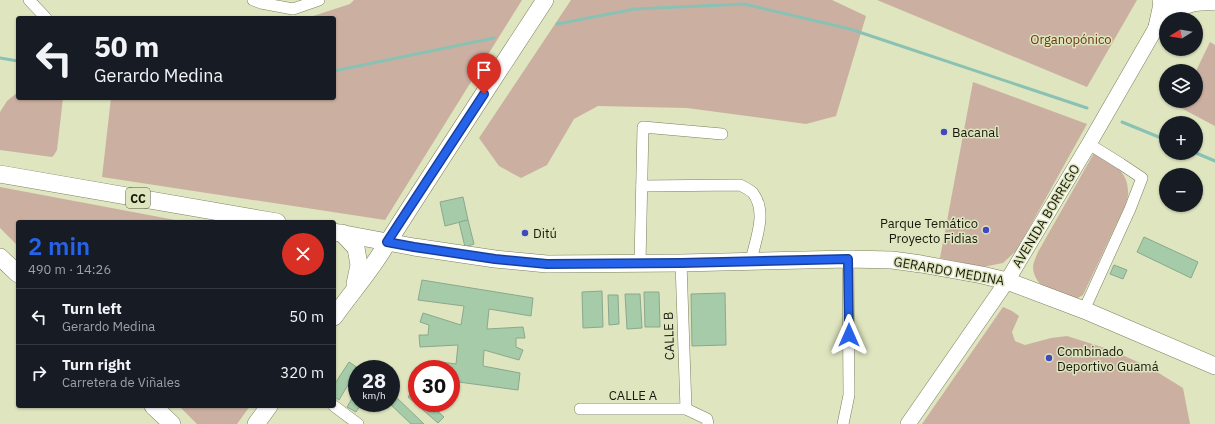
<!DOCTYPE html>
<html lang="en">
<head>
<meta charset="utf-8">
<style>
  body { margin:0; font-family:"IBM Plex Sans",sans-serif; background:#20242c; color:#f1f3f6; height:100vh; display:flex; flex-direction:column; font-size:15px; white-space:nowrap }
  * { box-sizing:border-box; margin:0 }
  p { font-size:13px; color:#9ea1a6 }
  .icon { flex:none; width:22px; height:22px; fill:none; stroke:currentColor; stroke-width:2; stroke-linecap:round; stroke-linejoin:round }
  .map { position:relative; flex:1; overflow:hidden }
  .panel { position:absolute; left:16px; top:220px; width:320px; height:188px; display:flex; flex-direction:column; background:#171b24; border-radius:4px; box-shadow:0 1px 3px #0004 }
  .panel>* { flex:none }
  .top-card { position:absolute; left:16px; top:16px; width:320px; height:84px; border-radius:4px; box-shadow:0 1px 3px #0004; background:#171b24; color:#f1f3f6; overflow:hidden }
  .needle { width:26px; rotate:259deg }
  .fabs { position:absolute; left:1159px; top:12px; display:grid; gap:8px }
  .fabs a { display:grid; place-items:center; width:44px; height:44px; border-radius:50%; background:#171b24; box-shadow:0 1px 3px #0004; font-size:20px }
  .speed { position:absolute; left:348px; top:360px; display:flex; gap:8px; font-size:20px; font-weight:700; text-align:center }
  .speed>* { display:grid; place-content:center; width:52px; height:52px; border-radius:50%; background:#171b24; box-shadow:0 1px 3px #0004; line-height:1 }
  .speed small { font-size:10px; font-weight:400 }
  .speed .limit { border:6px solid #d22; background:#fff; color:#111 }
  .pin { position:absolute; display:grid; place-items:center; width:34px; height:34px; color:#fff; margin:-41px -17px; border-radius:50% 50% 50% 0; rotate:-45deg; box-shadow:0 0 4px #0007 }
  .pin .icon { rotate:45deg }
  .me { position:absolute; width:44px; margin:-22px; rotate:0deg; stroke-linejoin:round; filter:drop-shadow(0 0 3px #0008) }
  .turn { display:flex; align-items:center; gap:14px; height:84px; padding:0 12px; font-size:18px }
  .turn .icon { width:52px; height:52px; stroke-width:2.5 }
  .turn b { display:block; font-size:28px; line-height:34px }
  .round { display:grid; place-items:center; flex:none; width:42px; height:42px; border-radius:21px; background:#20242c }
  .overview { display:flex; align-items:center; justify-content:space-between; height:68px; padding:0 12px }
  h1 { font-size:24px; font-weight:600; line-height:30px; color:#2563eb }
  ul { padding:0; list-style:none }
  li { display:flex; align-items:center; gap:12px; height:56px; padding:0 12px; border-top:1px solid #363941 }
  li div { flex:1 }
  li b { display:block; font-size:15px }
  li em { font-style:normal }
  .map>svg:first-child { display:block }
  .green { fill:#cbb0a1 }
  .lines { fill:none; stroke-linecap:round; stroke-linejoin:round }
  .stream { stroke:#89c2b5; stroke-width:3 }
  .building { fill:#a5cba8; stroke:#8ba88e }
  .minor-casing { stroke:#7b805e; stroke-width:12 }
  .secondary-casing { stroke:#7b805e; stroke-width:16 }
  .primary-casing { stroke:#7b805e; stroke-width:18 }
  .minor { stroke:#fff; stroke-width:11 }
  .secondary { stroke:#fff; stroke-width:15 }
  .primary { stroke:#fff; stroke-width:17 }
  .route-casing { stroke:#184099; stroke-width:10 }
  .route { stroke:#2563eb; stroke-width:7 }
  .poi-dot { fill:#3f4abe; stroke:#dee5bf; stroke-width:1.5 }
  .labels { text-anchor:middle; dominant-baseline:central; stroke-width:3; stroke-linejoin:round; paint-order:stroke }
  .shield { fill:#dee5bf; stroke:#525641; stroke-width:1 }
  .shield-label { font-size:12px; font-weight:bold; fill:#16180b }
  .park-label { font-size:13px; fill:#6a340b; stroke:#dee5bf }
  .poi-label { font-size:13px; fill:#16180b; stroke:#dee5bf; text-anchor:start }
  .street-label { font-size:13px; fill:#16180b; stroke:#dee5bf }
</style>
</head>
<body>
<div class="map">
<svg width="1215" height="424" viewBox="0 0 1215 424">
  <rect width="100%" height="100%" fill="#dee5bf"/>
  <g class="green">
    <polygon points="354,0 522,0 385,220 102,177 111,98 334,98 334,18 307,18 350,4"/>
    <polygon points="571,0 832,0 866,16 836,116 806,124 687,108 598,106 574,119 547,165 521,178 499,166 479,138"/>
    <polygon points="877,0 1137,0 1087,87"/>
    <polygon points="1210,42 1215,45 1215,126 1177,106 1180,101 1196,101 1196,71"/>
    <polygon points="973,82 1087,124 1017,250 1003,263 983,267 940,258"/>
    <polygon points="18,92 18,98 63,98 57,150 54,155 52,157 0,150 0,112 7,101"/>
    <path d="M1094,153C1110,162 1128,170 1128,191C1129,196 1126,202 1125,206L1083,295L1074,300C1057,293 1034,289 1033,267C1033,263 1036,257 1038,252Z"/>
    <polygon points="0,187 186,222 18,222 18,246 0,228"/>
    <polygon points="1003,307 1012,311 1019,316 1012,332 1015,341 1025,345 1051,338 1067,336 1111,350 1149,367 1183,388 1190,424 922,424"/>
    <polygon points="179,406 250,406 237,424 197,424"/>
  </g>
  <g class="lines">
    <g class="stream">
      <polyline points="557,24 635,9 744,4 850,29 1087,108"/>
      <polyline points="0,58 18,61"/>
      <polyline points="334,71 494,38"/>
      <polyline points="1122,122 1166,140"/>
      <polyline points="1196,153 1215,161"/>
    </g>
  </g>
  <g class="building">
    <polygon points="463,197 468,220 445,226 440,202"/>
    <polygon points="468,220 474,244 465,247 459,222"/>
    <polygon points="1144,237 1198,262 1191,278 1137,252"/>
    <polygon points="1114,265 1127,270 1123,279 1110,274"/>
    <polygon points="422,280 533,298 531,316 489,309 487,329 523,327 525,338 516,338 516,347 523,350 519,360 484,350 483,366 520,373 518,390 451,381 451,369 432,369 433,361 456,364 458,345 420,347 419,335 428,335 429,325 420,322 423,313 461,325 464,306 418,300"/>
    <polygon points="602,291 603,327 583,328 582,292"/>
    <polygon points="644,292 659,292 660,327 645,327"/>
    <polygon points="725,293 726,345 692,346 691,294"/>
    <polygon points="625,294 640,294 642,328 627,329"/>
    <polygon points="608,295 618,295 619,324 609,325"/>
    <polygon points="349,362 358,368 339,400 334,397 334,385"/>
    <polygon points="357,390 357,403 362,403 356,412 347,407"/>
    <polygon points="413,390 417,393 417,403 428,403 444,417 438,423 408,397"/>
    <polygon points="395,396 424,424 411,424 389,403 391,403 391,400"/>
  </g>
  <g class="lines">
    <defs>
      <g id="minor">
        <polyline points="29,0 46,18"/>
        <polyline points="253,0 261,3 293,9 319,0"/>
        <path d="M642,186L740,185C744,187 750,190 753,193C768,213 755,240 751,261"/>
        <polyline points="640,263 643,127 722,134"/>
        <polyline points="681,263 686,409"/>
        <polyline points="1084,310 1130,209 1142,178 1121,164 1089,144"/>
        <polyline points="334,406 358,424"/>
        <polyline points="580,409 686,409 707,419 708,424"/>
        <polyline points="843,424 849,395 848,259"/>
      </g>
      <polyline id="secondary" points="908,424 1007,281 1089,144 1172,0"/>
      <g id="primary">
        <path d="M1157,27C1178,8 1185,0 1215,2"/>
        <polyline points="1157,27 1162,4 1161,0"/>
        <polyline points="0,174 277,222"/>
        <polyline points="334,232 414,247 495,259 547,264 681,263 848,259 892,260 921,264 982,275 1007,281 1084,310 1215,366"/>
        <polyline points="342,233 356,248 359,265 355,284"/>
        <polyline points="0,257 18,274"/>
        <path d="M334,317C349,296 367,275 381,253C435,168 490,84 545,0"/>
        <polyline points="153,406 172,424"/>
        <polyline points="256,424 269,406"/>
      </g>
    </defs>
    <use href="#minor" class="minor-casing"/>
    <use href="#secondary" class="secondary-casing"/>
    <use href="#primary" class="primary-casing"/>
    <use href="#minor" class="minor"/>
    <use href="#secondary" class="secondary"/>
    <use href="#primary" class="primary"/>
  </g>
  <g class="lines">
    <defs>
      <polyline id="route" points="484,94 387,242 414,247 495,259 547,264 681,263 848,259 849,335"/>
    </defs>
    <use href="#route" class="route-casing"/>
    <use href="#route" class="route"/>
  </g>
  <g class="poi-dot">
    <circle cx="944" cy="132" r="4"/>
    <circle cx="986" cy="230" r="4"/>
    <circle cx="525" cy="233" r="4"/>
    <circle cx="1049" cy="358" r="4"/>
  </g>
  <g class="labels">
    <rect class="shield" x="126" y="188" width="24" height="20" rx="3"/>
    <g class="shield-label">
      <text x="138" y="198">CC</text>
    </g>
    <g class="park-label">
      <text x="1071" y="39">Organopónico</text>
    </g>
    <g class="poi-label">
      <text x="952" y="132">Bacanal</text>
      <text x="978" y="223" text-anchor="end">Parque Temático<tspan x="978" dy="15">Proyecto Fidias</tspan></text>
      <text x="533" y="233">Ditú</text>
      <text x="1057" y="351">Combinado<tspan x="1057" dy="15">Deportivo Guamá</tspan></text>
    </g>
    <g class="street-label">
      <text transform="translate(1046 216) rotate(-59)">AVENIDA BORREGO</text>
      <text transform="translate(949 271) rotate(10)">GERARDO MEDINA</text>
      <text transform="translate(669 336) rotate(-92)">CALLE B</text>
      <text x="633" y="395">CALLE A</text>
    </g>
  </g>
</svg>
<div class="fabs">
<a><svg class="needle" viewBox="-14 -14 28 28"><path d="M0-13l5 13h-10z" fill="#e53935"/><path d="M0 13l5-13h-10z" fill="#9ea1a6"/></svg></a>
<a><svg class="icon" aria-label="layers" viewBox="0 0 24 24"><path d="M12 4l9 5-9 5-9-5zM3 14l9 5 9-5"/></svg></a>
<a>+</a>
<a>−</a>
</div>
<div class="speed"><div>28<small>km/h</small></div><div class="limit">30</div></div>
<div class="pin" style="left:484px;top:94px;background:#d93025"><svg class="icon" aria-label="arrive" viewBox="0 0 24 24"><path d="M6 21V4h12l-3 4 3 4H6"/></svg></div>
<svg class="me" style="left:849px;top:335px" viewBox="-20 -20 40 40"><path d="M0-17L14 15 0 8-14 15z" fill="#2563eb" stroke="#fff" stroke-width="4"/></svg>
<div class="top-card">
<div class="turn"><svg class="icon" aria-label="left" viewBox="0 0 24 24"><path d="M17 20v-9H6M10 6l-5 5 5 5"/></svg><div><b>50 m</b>Gerardo Medina</div></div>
</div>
<section class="panel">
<div class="overview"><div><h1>2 min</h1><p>490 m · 14:26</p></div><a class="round" style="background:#d93025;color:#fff"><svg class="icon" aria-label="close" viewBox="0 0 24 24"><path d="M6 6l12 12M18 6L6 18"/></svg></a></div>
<ul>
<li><svg class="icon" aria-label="left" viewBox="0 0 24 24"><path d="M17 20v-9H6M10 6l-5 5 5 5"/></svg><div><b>Turn left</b><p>Gerardo Medina</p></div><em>50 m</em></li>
<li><svg class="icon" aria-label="right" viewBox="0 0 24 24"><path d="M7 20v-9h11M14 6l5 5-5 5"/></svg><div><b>Turn right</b><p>Carretera de Viñales</p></div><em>320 m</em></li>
</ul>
</section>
</div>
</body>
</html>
